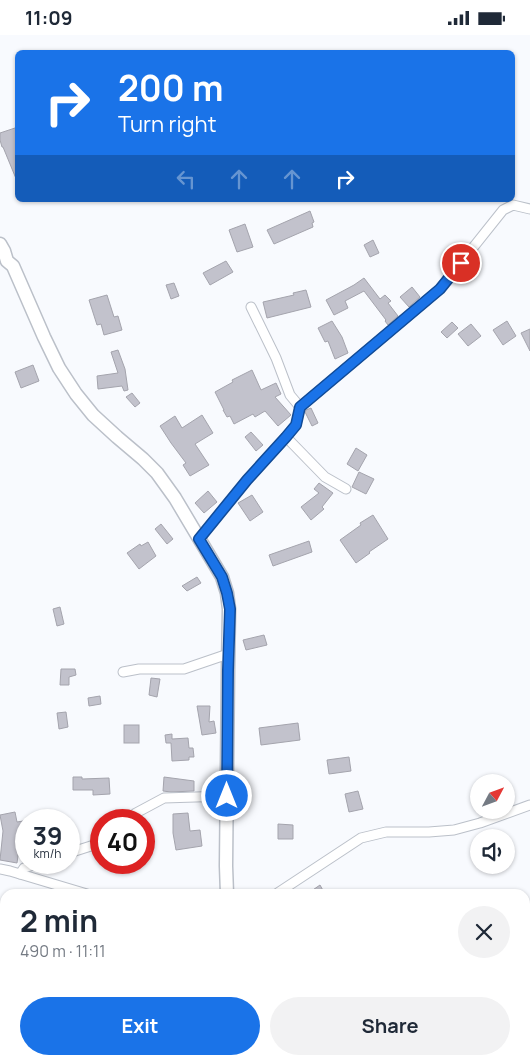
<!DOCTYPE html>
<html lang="en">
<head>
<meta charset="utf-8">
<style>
  body { margin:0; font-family:Manrope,sans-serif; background:#f2f2f3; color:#1f2937; height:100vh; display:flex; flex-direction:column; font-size:19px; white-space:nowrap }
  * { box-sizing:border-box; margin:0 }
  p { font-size:16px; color:#747a83 }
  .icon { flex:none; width:28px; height:28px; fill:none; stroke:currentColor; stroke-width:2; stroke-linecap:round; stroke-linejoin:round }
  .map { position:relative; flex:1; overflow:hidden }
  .sheet { position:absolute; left:0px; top:854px; width:530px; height:176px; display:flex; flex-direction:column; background:#fff; border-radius:15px 15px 0 0; box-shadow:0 1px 4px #0004 }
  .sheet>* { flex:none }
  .guide { position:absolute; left:15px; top:15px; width:500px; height:152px; border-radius:8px; box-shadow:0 1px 4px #0004; background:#1a73e8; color:#fff; overflow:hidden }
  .needle { width:32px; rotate:49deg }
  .buttons { position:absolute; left:470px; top:739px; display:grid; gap:10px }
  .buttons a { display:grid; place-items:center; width:45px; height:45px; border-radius:50%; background:#fff; box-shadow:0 1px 4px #0004; font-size:25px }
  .speed { position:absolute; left:15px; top:774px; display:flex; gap:10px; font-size:25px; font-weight:700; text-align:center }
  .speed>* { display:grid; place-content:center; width:65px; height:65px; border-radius:50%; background:#fff; box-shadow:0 1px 4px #0004; line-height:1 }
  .speed small { font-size:12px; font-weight:400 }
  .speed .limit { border:8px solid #d22; background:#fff; color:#111 }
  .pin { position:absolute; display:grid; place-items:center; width:42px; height:42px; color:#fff; margin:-21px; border:2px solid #fff; border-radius:50%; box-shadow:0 1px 5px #0007 }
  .me { position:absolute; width:55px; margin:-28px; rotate:0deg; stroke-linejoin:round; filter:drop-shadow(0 0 4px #0008) }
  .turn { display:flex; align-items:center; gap:18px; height:105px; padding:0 20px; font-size:22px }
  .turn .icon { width:65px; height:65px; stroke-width:2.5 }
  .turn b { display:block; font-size:35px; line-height:42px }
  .lanes { display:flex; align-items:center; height:48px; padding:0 20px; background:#0003; justify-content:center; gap:25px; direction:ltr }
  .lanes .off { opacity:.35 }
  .round { display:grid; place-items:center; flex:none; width:52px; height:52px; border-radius:26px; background:#f2f2f3 }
  .summary { display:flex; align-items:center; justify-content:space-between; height:85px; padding:0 20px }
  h1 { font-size:30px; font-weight:700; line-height:38px }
  .action { display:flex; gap:10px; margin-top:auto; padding:10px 20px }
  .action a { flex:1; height:58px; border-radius:30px; background:#1a73e8; color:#fff; font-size:20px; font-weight:700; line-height:58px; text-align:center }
  .action a+a { background:#f2f2f3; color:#1f2937 }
  .status { display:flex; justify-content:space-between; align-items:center; height:35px; padding:0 25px; background:#fff; direction:ltr }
  .status svg { height:14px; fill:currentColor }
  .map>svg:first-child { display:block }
  .building { fill:#c2c2cc; stroke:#a4a4ad }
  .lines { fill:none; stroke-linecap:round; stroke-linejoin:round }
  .street-casing { stroke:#bbc0c9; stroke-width:11 }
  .secondary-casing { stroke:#bbc0c9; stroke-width:15 }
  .street { stroke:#fff; stroke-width:9 }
  .secondary { stroke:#fff; stroke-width:12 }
  .route-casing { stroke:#114b97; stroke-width:12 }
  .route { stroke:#1a73e8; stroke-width:9 }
</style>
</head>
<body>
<div class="status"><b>11:09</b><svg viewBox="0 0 49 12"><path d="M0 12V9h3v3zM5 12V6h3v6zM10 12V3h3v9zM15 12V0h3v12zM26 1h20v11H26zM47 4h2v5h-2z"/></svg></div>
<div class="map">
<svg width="530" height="1029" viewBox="0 0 530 1029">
  <rect width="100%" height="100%" fill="#f8fafe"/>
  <g class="building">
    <polygon points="18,92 18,146 17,146 3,112 2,112 0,105 0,98"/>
    <polygon points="310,176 314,187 312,188 313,192 274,209 267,195"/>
    <polygon points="245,189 253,212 237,217 229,195"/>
    <polygon points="373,205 379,218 370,222 364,210"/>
    <polygon points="226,226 233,237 210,250 203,238"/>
    <polygon points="364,243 380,264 385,260 391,266 388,268 398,281 388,290 385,286 386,285 364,256 345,266 348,273 334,280 326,265 354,250"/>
    <polygon points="174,248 179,261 171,264 166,250"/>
    <polygon points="412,252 420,262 409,272 400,262"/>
    <polygon points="306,255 311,272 267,283 263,267 294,260 293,258"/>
    <polygon points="107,260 114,282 118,281 122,295 104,300 101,289 97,290 89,265"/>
    <polygon points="332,286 342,302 348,318 335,324 328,306 325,307 318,293"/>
    <polygon points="507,286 516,301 503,310 493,295"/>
    <polygon points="452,287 458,293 447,303 441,297"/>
    <polygon points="471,289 481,301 468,311 458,299"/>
    <polygon points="530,294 530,316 521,298"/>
    <polygon points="118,315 125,334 128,355 124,356 122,351 98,354 97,341 118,338 111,317"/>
    <polygon points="33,330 39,346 21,353 15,337"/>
    <polygon points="252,335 261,355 276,348 281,359 275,362 291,380 278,391 265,376 255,382 253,379 234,389 230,381 227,382 223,375 224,375 215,357 233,347 232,345"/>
    <polygon points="132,358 140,368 135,372 126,362"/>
    <polygon points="311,373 318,388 312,391 305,377 306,375"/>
    <polygon points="202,380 213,398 195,409 209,430 190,441 183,430 186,428 171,408 160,391 175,381 182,393"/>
    <polygon points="251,397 263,410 256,416 245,402"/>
    <polygon points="356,413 367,420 358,436 347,429"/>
    <polygon points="359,437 374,444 366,459 352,452"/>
    <polygon points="319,448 333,458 322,472 324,474 311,485 301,472 319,458 314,454"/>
    <polygon points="208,456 217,467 204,478 195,468"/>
    <polygon points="252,460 263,477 250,486 238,468"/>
    <polygon points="373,480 388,504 369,517 370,518 356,528 340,505 361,490 360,488"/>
    <polygon points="161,489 173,504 167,509 155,494"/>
    <polygon points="309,506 312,517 273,531 269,520"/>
    <polygon points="148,507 156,521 139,534 127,518 140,509 141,511"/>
    <polygon points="197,542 201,548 187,556 182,551"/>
    <polygon points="60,572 64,589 57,591 53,574"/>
    <polygon points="264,600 267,610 246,615 243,605"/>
    <polygon points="61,634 75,634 76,640 69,642 69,650 60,650"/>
    <polygon points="151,643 160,644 157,662 149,660"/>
    <polygon points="100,661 101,669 89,671 88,663"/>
    <polygon points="197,671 210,671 209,687 214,686 216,698 202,700"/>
    <polygon points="66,677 68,692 59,694 57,678"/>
    <polygon points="298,688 300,705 261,710 259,693"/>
    <rect x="124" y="690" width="15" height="18"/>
    <polygon points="172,699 172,704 188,703 189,713 193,713 194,722 189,722 189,725 172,726 171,708 166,708 165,700"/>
    <polygon points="349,722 351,736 329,739 327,725"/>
    <polygon points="73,742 82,742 82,744 109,743 110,759 93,760 93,755 73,755"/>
    <polygon points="164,742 194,746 194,756 171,757 163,756"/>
    <polygon points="358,756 363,774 349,777 345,759"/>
    <polygon points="244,759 245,769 235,770 235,760"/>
    <polygon points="15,777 17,787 23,786 24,799 21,799 17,828 0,825 3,796 0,780"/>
    <polygon points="188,778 190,796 200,795 202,811 176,815 173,798 173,779"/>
    <polygon points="278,789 293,790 293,804 278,804"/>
    <polygon points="320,850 325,859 307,859"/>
  </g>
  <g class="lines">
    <defs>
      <g id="street">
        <polyline points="251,272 276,323 290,360 300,372 440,254 503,175 513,170 530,174"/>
        <polyline points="286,402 325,442 346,454"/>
        <polyline points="199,504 247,445 286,402 296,390 300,372"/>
        <polyline points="123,637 139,634 184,634 228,619"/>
        <polyline points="128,785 136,778 164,763 227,761"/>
        <polyline points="69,818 94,810 101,806"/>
        <polyline points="0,834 10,836 87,859"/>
        <polyline points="20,839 24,833 40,828"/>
        <polyline points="276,859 361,803 386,797 429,797 454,795 480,788 530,770"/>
        <polyline points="143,1029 146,1025"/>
      </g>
      <g id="secondary">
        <polyline points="0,209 4,216 7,226 13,231 44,302 59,333 76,359 93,380 117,402 143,424 157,438 175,463 222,542 227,558 229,574 228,635 226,831 227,859"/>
        <polyline points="250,1025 250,1029"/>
      </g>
    </defs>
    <use href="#street" class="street-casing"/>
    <use href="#secondary" class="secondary-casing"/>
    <use href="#street" class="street"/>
    <use href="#secondary" class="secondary"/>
  </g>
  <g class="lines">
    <defs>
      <polyline id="route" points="227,761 228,635 230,574 227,558 222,542 199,504 247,445 286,402 296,390 300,372 440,254 461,228"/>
    </defs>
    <use href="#route" class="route-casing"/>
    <use href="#route" class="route"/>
  </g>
</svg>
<div class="buttons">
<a><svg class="needle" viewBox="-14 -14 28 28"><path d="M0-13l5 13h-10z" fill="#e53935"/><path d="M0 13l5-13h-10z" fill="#747a83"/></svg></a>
<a><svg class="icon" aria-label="sound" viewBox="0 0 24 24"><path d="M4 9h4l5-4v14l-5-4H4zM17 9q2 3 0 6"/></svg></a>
</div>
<div class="speed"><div>39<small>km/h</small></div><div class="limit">40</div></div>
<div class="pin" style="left:461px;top:228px;background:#d93025"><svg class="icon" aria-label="arrive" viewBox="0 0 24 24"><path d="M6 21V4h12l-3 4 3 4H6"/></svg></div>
<svg class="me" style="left:227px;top:761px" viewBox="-20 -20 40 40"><circle r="17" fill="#1a73e8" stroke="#fff" stroke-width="3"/><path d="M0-11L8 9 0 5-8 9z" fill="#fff"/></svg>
<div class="guide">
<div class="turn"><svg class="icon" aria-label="right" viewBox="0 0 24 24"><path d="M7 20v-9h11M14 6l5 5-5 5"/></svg><div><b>200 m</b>Turn right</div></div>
<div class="lanes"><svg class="icon off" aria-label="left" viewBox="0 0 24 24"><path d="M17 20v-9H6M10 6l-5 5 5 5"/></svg><svg class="icon off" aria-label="ahead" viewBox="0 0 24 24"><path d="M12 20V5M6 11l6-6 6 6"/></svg><svg class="icon off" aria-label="ahead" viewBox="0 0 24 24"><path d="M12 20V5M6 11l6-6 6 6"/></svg><svg class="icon" aria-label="right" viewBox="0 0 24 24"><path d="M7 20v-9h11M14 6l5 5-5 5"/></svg></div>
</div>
<section class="sheet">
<div class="summary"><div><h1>2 min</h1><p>490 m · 11:11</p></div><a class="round"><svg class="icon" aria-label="close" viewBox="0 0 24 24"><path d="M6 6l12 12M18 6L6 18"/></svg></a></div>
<div class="action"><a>Exit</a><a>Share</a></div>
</section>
</div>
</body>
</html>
